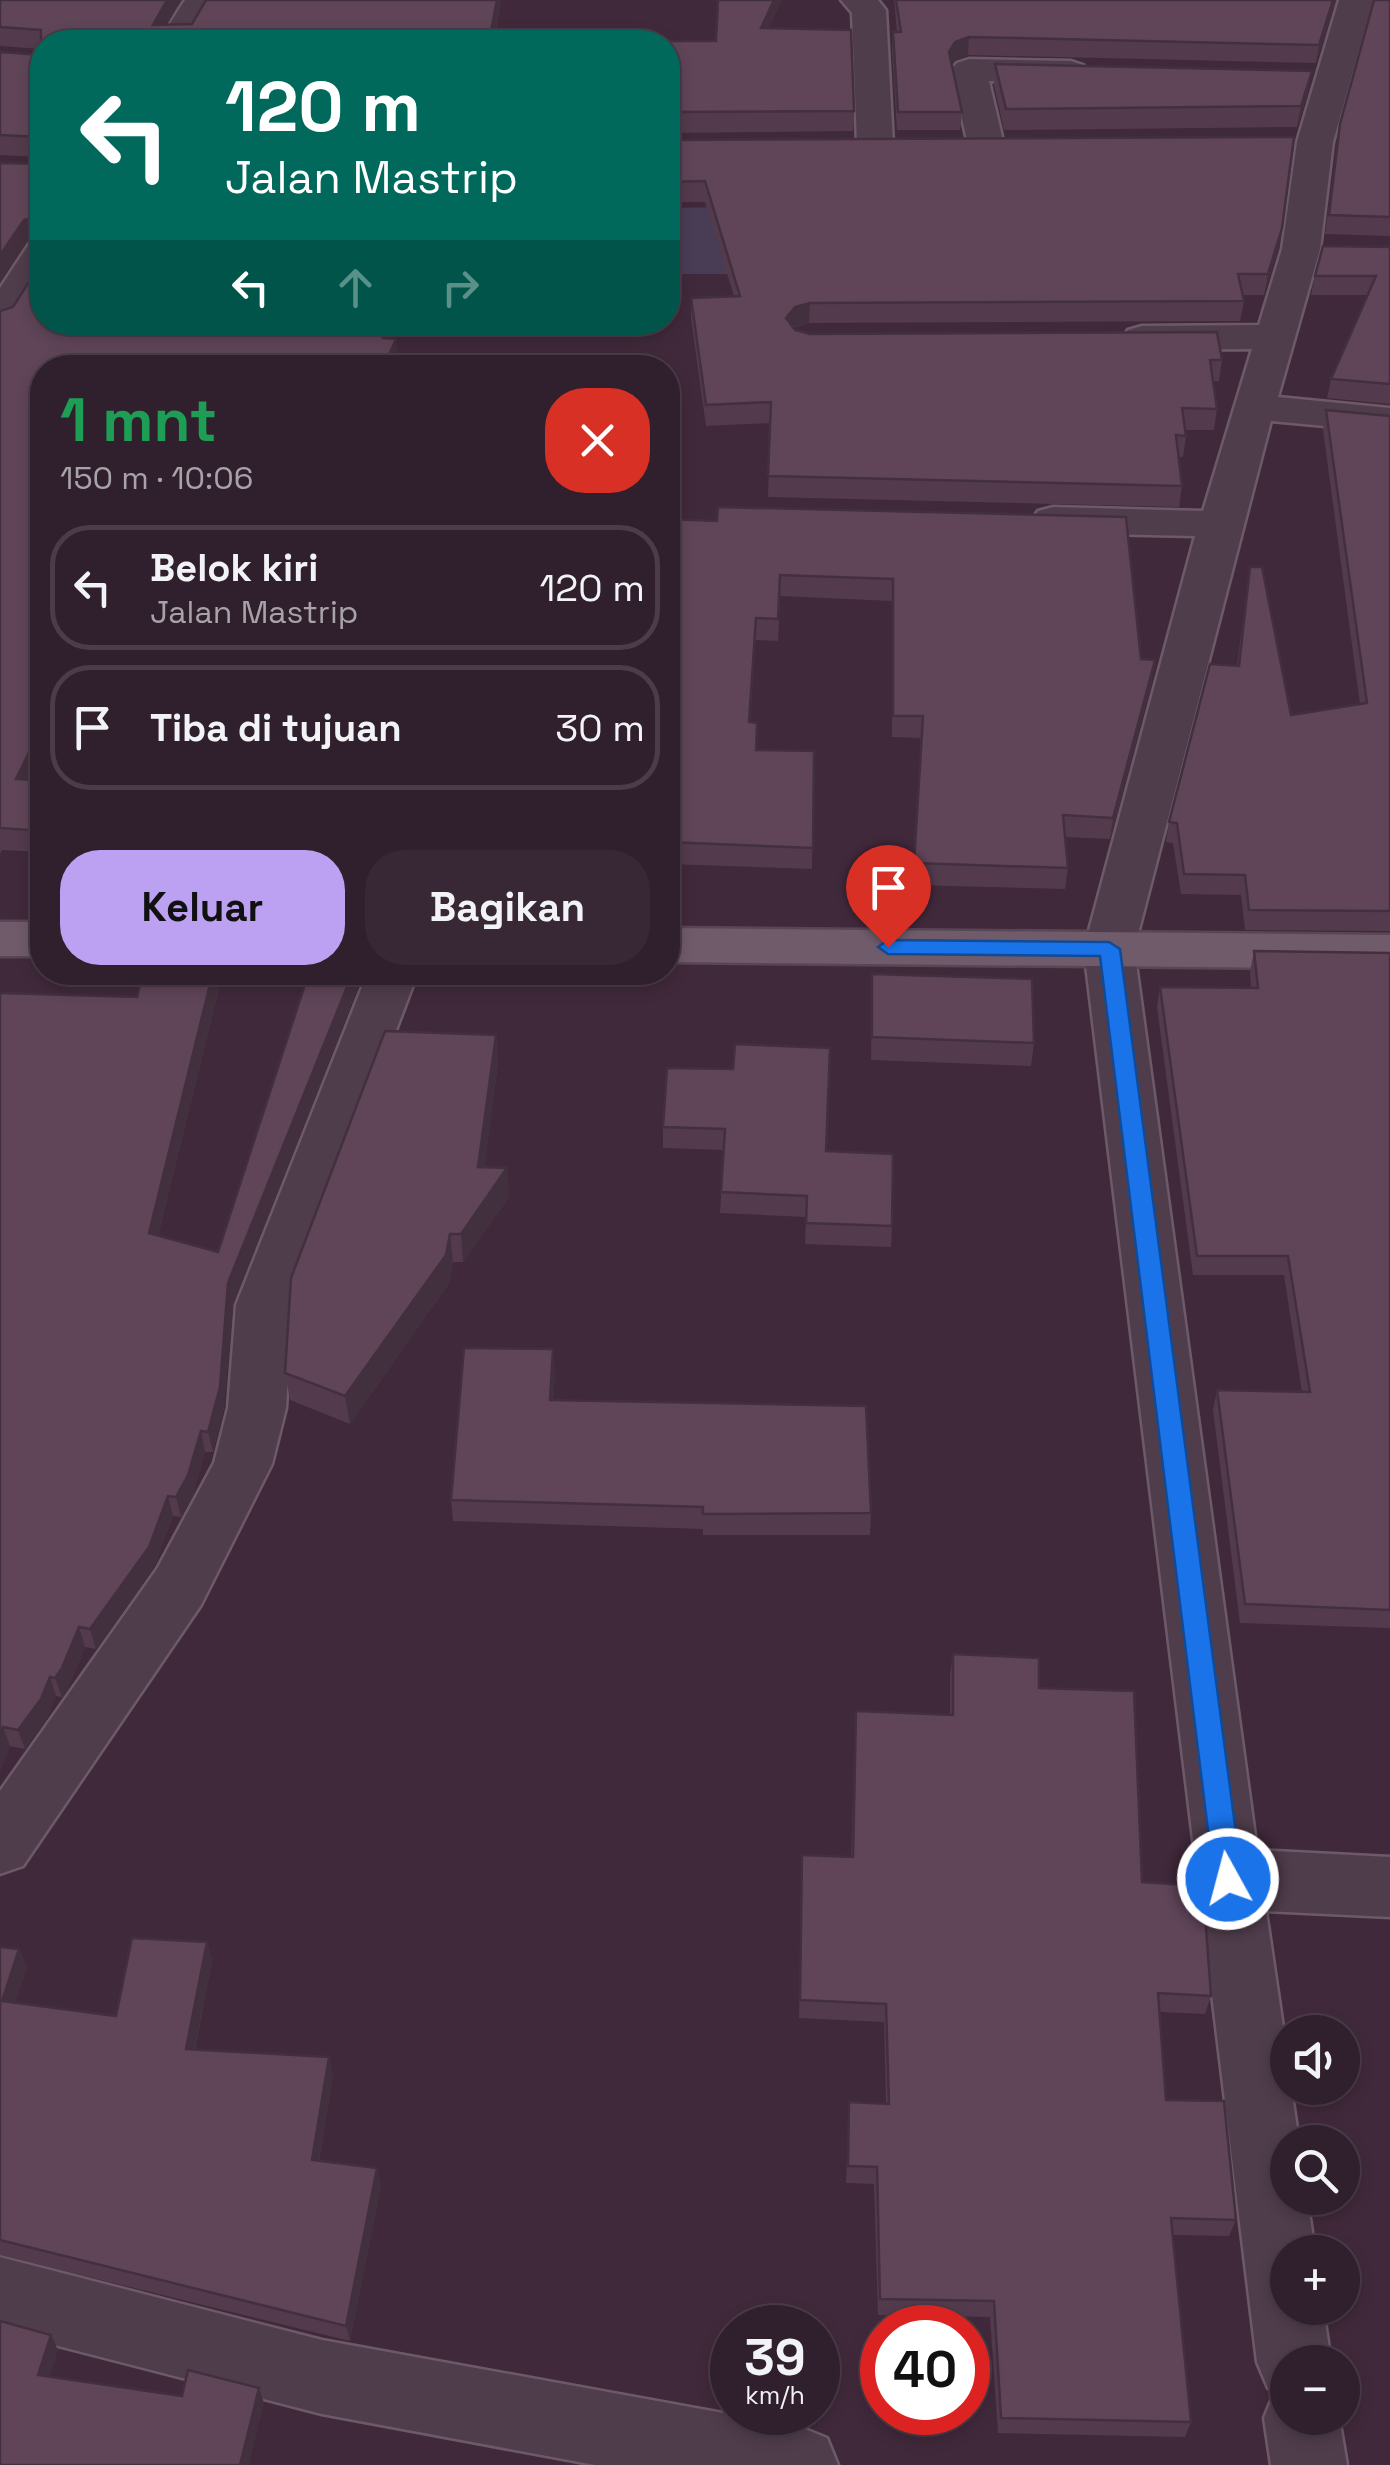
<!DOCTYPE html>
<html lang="id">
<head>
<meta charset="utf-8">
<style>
  body { margin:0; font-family:"Space Grotesk",sans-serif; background:#382734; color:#f1f3f6; height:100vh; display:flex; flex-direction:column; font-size:38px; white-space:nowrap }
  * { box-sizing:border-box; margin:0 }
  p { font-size:32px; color:#a8a2a9 }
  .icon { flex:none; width:55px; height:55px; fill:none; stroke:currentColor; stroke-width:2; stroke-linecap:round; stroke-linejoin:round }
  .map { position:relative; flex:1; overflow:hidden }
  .sheet { position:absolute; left:30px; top:355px; width:650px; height:630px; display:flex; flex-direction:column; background:#301f2c; border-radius:40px; box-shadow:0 5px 15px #0003,0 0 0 2px #4b3d48 }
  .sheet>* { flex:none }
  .hud { position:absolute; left:30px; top:30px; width:650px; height:305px; border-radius:40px; box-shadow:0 5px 15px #0003,0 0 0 2px #4b3d48; background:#00695c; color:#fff; overflow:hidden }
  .tools { position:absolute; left:1270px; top:2015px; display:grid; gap:20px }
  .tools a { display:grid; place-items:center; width:90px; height:90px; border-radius:50%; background:#301f2c; box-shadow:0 5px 15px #0003,0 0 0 2px #4b3d48; font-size:50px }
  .speed { position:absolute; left:710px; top:2305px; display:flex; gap:20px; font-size:50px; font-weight:700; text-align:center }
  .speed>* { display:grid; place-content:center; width:130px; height:130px; border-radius:50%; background:#301f2c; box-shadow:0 5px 15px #0003,0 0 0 2px #4b3d48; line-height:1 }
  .speed small { font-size:25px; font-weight:400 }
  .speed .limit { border:15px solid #d22; background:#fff; color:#111 }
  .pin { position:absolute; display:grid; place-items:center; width:85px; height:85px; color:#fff; margin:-102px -42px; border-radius:50% 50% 50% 0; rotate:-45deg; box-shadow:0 0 10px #0007 }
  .pin .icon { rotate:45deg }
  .me { position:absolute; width:110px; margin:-55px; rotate:353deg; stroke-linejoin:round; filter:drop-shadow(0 0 8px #0008) }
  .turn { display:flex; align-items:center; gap:35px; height:210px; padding:0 30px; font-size:45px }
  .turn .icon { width:130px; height:130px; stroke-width:2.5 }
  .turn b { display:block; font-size:70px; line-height:85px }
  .lanes { display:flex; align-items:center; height:95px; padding:0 30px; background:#0003; justify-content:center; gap:50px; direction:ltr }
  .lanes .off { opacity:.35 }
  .round { display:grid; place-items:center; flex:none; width:105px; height:105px; border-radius:40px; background:#382734 }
  .headline { display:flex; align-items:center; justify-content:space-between; height:170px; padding:0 30px }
  h1 { font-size:60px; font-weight:800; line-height:75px; color:#1e9e55 }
  .action { display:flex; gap:20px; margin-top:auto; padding:20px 30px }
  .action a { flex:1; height:115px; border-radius:40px; background:#bca0f2; color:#111; font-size:40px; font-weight:800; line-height:115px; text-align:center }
  .action a+a { background:#382734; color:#f1f3f6 }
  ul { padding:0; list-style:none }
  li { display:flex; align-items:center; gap:30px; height:125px; margin:0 20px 15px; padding:0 10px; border:5px solid #4b3d48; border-radius:40px }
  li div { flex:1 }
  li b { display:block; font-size:38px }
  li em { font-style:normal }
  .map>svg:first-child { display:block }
  .green { fill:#493d56 }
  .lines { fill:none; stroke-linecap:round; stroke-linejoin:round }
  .minor-casing { stroke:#6d5a69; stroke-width:5 }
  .major-casing { stroke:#594655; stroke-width:5 }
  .minor { fill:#503d4c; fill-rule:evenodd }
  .major { fill:#705b6b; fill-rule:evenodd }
  .wall { fill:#533b4d }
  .shaded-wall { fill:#43303e }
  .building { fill:#604559; stroke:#43303e; stroke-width:2.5 }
  .route { fill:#1a73e8; stroke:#114b97; stroke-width:2.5 }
</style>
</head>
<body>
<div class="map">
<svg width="1390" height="2465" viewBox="0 0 1390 2465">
  <rect width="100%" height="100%" fill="#40293b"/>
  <polygon class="green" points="738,207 741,274 668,274 668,208"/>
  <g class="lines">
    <defs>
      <g id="minor">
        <polygon points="185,0 219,0 192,42 158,42"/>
        <polygon points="841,0 878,0 886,10 893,144 888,152 875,155 862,152 857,144 852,13"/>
        <polygon points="1339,0 1373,0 1333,142 1320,249 1278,397 1390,408 1390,432 1271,421 1134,949 1257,1850 1390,1857 1390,1917 1266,1911 1288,2061 1288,2088 1291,2088 1299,2142 1288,2142 1288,2198 1307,2198 1315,2252 1288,2252 1288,2308 1323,2308 1331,2362 1288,2362 1288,2418 1339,2418 1347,2465 1271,2465 1264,2418 1275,2391 1268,2388 1257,2362 1084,949 1195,536 1053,533 1038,529 1032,520 1038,511 1053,507 1203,511 1252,349 1142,350 1128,346 1122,338 1128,330 1142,326 1259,325 1282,249 1297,142"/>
        <polygon points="969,59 1071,61 1083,65 1089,72 1083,79 1071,83 989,81 1004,145 999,153 986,156 973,153 968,145 951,70 957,63"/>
        <polygon points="42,241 42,282 14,326 0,330 0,288 29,244"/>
        <polygon points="368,972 418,972 292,1305 286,1408 272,1464 201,1605 23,1866 0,1874 0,1791 157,1569 214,1463 228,1408 236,1305"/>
        <polygon points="0,2257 322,2340 800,2427 827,2438 838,2465 595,2465 322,2414 0,2331"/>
      </g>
      <g id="major">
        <rect x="0" y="922" width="42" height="34"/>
        <polygon points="668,928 1390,935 1390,969 668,962"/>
      </g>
    </defs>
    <use href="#minor" class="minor-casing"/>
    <use href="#major" class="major-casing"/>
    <use href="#minor" class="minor"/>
    <use href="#major" class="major"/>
  </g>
  <g class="wall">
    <polygon points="0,0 181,0 167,25 192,24 501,0 494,41 716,41 769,28 854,111 853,131 668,133 42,42 401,322 394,339 398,360 395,368 42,368 31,780 42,781 42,852 2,850 0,854 0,311 13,307 41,263 42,238 28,240 0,281 0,163 41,164 41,157 0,155 0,52 41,55 41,49 0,46"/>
    <polygon points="894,0 1336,0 1316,63 968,55 954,61 951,65 962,112 960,130 897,130 892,50 893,32 897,32"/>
    <polygon points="1390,0 1390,236 1325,234 1340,124"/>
    <polygon points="995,64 1312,71 1308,92 1297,127 1004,130 994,85"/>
    <polygon points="668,140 1282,228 1278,248 1264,295 1242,295 1244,301 1240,321 809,323 793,328 810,334 1222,360 1219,381 1213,381 1217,409 1214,430 1185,430 1186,436 1183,457 1179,457 1182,486 1179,507 768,497 770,423 706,426 691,318 691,298 734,296 705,202 668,202"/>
    <polygon points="1390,247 1390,404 1327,398 1331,379 1367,295 1311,295 1315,276"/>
    <polygon points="1326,410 1390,416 1390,931 1245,930 1241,895 1181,894 1173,843 1166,842 1169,822 1237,665 1250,567 1291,715 1360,704 1323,430"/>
    <polygon points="668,519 717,521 1141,659 1152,681 1110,839 1065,837 1068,868 1065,889 912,885 921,738 892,737 892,601 780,596 778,641 755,640 750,722 757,750 814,751 812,869 668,864 668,678 679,677 680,622 668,622"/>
    <polygon points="1254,951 1390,953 1390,1628 1240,1623 1213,1410 1217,1390 1302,1392 1284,1275 1193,1275 1157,1007 1160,987 1251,988 1250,971"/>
    <polygon points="143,972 221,972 222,976 158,1235 218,1252 309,972 364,972 233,1304 224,1407 213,1452 205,1452 193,1495 181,1517 173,1516 154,1567 96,1649 85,1647 68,1688 62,1697 56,1696 47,1718 25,1749 10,1746 0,1771 0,993 137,997"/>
    <polygon points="872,974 1034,1043 1031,1066 871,1060"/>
    <polygon points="496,1035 498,1063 484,1167 507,1168 509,1197 463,1262 453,1262 449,1283 350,1424 290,1400 285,1373"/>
    <polygon points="667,1068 826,1151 892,1226 891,1247 805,1244 806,1217 720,1213 724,1150 663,1148 663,1127"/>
    <polygon points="555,1371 553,1400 871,1513 870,1535 703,1535 703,1529 453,1521 451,1500"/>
    <polygon points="953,1654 1039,1688 1142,1882 1211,1996 1205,2014 1160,2012 1166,2100 1236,2220 1229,2236 1173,2235 1191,2422 1185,2437 998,2433 990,2317 878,2315 874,2184 846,2183 849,2102 886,2104 884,2022 799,2018 802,1855 851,1857 856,1711 950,1715 950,1674"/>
    <polygon points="207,1942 212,1961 195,2049 333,2074 319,2161 381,2184 350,2341 0,2255 0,1947 19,1949 27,1967 15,2003 116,2016"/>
  </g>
  <g class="shaded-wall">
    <polygon points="167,0 181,0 157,42 153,25"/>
    <polygon points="497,0 501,0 493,42 489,42"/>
    <polygon points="774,0 782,0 761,48 761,28"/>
    <polygon points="1333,0 1336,0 1316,63 1319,45"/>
    <polygon points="969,37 968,55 954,61 947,71 949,52 955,42"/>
    <polygon points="1312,71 1308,92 1297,127 1301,106"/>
    <polygon points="37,217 41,237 28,240 0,281 0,255 24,220"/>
    <polygon points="1282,228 1278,248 1264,295 1268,274"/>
    <polygon points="810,303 809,323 794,327 785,339 786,318 795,307"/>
    <polygon points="390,322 401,322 385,359 383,338"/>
    <polygon points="396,339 398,360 395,368 383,368"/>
    <polygon points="1155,660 1152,681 1110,839 1113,818"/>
    <polygon points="42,726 42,757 21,801 16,779"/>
    <polygon points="213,972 221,972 222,976 153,1254 149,1233"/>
    <polygon points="353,972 364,972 233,1304 224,1407 213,1452 208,1432 228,1283"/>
    <polygon points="496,1035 498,1063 481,1195 478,1167"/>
    <polygon points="507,1168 509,1197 463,1262 461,1234"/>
    <polygon points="450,1234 453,1262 449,1283 350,1424 345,1396"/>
    <polygon points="553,1349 555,1371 552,1422 550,1400"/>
    <polygon points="201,1431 205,1452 193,1495 181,1517 176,1497"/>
    <polygon points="168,1496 173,1516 154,1567 96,1649 90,1629"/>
    <polygon points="79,1627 85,1647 68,1688 62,1697 55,1678"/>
    <polygon points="50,1677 56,1696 47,1718 25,1749 18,1730"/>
    <polygon points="3,1727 10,1746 0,1771 0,1734"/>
    <polygon points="207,1942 212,1961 191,2066 186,2049"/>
    <polygon points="19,1949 27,1967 10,2019 2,2001"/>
    <polygon points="329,2057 333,2074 316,2177 312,2160"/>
    <polygon points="377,2168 381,2184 350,2341 346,2326"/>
    <polygon points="51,2335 58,2350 46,2390 38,2375"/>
    <polygon points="259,2388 264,2403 249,2465 240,2465"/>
  </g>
  <g class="building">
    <polygon points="0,0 167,0 153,25 192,24 206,0 497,0 489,41 716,41 718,0 774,0 761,28 851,30 854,111 668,112 668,42 42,42 42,322 390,322 383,338 396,339 383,368 42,368 42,726 16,779 42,781 42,831 0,828 0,311 13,307 41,263 42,221 37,217 24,220 0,255 0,163 41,164 41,137 0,135 0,52 41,55 41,30 0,27"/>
    <polygon points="896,0 1333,0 1319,45 969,37 955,42 949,52 962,112 898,112 893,32 901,32"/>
    <polygon points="1374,0 1390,0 1390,217 1329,215 1340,124"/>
    <polygon points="995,64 1312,71 1301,106 1006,109"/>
    <polygon points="1294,137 1282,228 1268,274 1238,274 1244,301 810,303 795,307 786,318 795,330 810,334 1217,332 1222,360 1210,360 1217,409 1182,408 1186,436 1176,435 1182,486 768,476 771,402 706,405 691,298 740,296 705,181 668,182 668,140"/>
    <polygon points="1323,246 1390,247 1390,384 1331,379 1376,276 1315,276"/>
    <polygon points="1326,410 1390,416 1390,911 1249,910 1245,875 1184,874 1177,823 1169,822 1210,664 1239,666 1250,567 1262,567 1291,715 1367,703"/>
    <polygon points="718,507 1126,517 1141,659 1155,660 1113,818 1063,815 1068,868 914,863 923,716 893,716 893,579 780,575 778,619 756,618 749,722 757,723 756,750 814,751 813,848 668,842 668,678 679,677 680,601 668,600 668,519 717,521"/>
    <polygon points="1254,951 1390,953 1390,1610 1245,1604 1217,1390 1310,1392 1288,1256 1197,1256 1160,987 1258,988"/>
    <polygon points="143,972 213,972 149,1233 218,1252 309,972 353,972 228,1283 220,1387 208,1432 201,1431 188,1475 176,1497 168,1496 149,1547 90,1629 79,1627 62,1668 55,1678 50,1677 41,1699 18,1730 3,1727 0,1734 0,993 137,997"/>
    <polygon points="872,974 1032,979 1034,1043 872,1037"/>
    <polygon points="385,1031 496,1035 478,1167 507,1168 461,1234 450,1234 446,1255 345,1396 285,1373 291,1278"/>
    <polygon points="735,1044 830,1048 826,1151 893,1154 892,1226 806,1223 807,1196 721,1192 725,1129 663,1127 667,1068 733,1069"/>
    <polygon points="464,1348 553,1349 550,1400 866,1406 871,1513 703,1514 703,1507 451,1500"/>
    <polygon points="953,1654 1039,1658 1039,1688 1134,1691 1142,1882 1203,1886 1211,1996 1158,1993 1166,2100 1224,2101 1236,2220 1171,2218 1191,2422 1001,2418 994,2301 880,2299 877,2167 848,2166 849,2102 889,2104 886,2004 800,2000 802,1855 853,1857 856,1711 953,1715"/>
    <polygon points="132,1938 207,1942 186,2049 329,2057 312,2160 377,2168 346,2326 0,2240 0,1947 19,1949 2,2001 116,2016"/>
    <polygon points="0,2321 51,2335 38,2375 182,2396 188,2370 259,2388 240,2465 0,2465"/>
  </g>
  <polygon class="route" points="888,940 1109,942 1120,949 1242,1879 1238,1888 1228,1891 1218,1888 1214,1879 1100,956 888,954 878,947"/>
</svg>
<div class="tools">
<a><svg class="icon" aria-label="sound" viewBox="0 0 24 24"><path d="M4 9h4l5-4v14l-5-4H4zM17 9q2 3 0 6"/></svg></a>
<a><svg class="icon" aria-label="search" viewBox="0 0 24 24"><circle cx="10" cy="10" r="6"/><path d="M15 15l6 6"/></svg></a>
<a>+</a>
<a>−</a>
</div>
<div class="speed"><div>39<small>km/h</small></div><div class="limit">40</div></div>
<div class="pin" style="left:888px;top:947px;background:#d93025"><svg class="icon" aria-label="arrive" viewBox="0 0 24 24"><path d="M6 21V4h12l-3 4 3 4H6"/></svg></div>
<svg class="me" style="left:1228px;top:1879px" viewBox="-20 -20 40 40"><circle r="17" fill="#1a73e8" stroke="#fff" stroke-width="3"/><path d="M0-11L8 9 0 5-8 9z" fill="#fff"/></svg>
<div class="hud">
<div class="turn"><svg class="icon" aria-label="left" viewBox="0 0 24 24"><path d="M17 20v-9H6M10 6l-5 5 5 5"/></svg><div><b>120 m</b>Jalan Mastrip</div></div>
<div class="lanes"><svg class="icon" aria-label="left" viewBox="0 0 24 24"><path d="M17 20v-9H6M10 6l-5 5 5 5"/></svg><svg class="icon off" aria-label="ahead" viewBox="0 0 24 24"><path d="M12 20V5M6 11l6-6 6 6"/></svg><svg class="icon off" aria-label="right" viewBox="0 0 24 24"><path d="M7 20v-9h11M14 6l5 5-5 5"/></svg></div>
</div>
<section class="sheet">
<div class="headline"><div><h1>1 mnt</h1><p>150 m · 10:06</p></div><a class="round" style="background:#d93025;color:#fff"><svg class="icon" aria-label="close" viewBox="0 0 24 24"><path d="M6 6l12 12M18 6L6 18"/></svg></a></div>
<ul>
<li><svg class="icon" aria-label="left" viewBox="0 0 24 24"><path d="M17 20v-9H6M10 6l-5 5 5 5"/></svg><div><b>Belok kiri</b><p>Jalan Mastrip</p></div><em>120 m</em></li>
<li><svg class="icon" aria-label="arrive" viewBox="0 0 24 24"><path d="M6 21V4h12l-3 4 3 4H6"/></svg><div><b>Tiba di tujuan</b></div><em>30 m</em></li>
</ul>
<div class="action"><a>Keluar</a><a>Bagikan</a></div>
</section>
</div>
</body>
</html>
